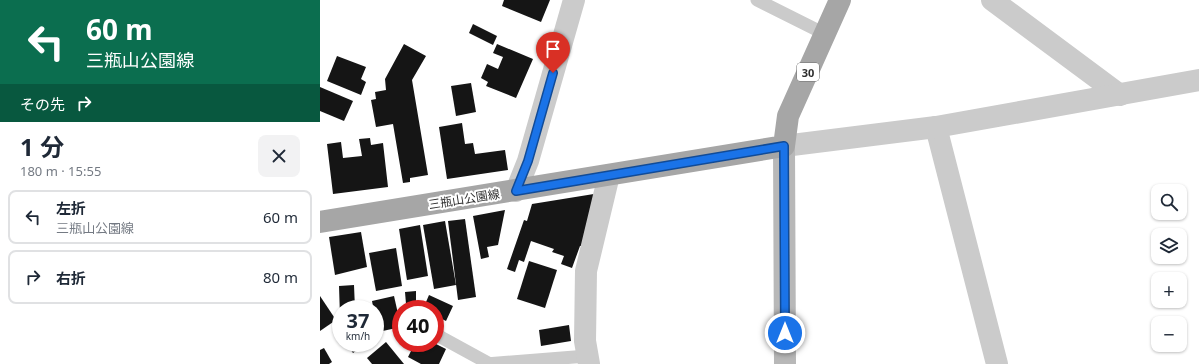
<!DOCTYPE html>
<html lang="ja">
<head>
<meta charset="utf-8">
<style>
  body { margin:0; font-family:"Noto Sans","Noto Sans JP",sans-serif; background:#f2f2f3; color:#1f2937; height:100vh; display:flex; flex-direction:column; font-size:15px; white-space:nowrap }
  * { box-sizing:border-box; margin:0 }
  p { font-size:13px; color:#747a83 }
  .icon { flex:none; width:22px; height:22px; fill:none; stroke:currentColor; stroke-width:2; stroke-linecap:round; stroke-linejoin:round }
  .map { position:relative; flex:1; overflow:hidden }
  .drawer { display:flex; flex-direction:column; background:#fff; width:320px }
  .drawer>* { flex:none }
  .hud { background:#0b6e4f; color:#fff; overflow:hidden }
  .fabs { position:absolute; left:831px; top:184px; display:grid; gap:8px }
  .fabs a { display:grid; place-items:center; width:36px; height:36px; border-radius:8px; background:#fff; box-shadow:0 1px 3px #0004; font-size:20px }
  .speed { position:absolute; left:12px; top:300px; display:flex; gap:8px; font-size:20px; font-weight:700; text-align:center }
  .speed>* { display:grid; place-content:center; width:52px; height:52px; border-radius:50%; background:#fff; box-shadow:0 1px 3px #0004; line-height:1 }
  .speed small { font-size:10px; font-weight:400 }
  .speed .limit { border:6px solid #d22; background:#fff; color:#111 }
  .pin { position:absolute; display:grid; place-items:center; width:34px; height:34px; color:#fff; margin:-41px -17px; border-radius:50% 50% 50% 0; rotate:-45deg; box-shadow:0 0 4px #0007 }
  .pin .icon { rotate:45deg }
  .me { position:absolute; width:44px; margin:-22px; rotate:0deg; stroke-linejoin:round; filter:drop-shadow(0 0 3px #0008) }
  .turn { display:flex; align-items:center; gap:14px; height:84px; padding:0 20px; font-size:18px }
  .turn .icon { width:52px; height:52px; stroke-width:2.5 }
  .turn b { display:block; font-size:28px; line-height:34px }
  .then { display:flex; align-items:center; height:38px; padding:0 20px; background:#0003; gap:8px; font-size:15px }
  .round { display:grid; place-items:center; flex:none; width:42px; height:42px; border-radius:8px; background:#f2f2f3 }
  .headline { display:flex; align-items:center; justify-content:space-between; height:68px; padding:0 20px }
  h1 { font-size:24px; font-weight:700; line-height:30px }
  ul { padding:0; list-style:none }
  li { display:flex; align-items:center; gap:12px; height:54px; margin:0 8px 6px; padding:0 12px; border:2px solid #e0e1e3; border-radius:8px }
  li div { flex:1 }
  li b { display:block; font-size:15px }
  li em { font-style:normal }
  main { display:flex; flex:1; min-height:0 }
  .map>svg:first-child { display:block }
  .building { fill:#151515 }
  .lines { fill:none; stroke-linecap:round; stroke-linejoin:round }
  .lane { stroke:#cbcbcb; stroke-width:13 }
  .street { stroke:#cbcbcb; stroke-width:22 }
  .secondary { stroke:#b8b8b8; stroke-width:22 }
  .primary { stroke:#a6a6a6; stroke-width:22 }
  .route-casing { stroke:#114b97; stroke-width:10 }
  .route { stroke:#1a73e8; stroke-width:7 }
  .labels { text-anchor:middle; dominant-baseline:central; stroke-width:4; stroke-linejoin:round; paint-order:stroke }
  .shield { fill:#fff; stroke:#6d6d6d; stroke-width:1 }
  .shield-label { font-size:11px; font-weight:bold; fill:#2e2e2e }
  .street-label { font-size:12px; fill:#2e2e2e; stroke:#fff }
</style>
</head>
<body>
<main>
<section class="drawer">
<div class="hud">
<div class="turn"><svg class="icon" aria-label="left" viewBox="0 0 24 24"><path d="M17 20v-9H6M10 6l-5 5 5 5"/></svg><div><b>60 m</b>三瓶山公園線</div></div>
<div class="then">その先<svg class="icon" aria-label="right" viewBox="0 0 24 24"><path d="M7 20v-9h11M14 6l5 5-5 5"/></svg></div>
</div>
<div class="headline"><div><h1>1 分</h1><p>180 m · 15:55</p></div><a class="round"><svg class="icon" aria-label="close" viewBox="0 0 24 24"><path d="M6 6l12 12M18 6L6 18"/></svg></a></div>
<ul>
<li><svg class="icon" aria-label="left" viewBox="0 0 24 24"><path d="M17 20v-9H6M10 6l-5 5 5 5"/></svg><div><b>左折</b><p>三瓶山公園線</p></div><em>60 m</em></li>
<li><svg class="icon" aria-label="right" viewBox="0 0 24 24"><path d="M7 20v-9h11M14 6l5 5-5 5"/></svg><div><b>右折</b></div><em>80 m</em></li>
</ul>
</section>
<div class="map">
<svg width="879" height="364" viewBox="0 0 879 364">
  <rect width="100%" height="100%" fill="#fff"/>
  <g class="building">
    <polygon points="184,0 230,0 221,22 182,6"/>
    <polygon points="153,24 177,36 173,45 149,33"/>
    <polygon points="84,44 106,56 92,80 108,175 90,178 90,182 83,183 73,124 56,127 51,100 56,99 55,92 66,90 65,79"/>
    <polygon points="177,44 213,59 196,98 166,86 168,82 161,78 167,64 178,69 183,57 173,53"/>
    <polygon points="17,56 46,67 41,79 46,82 41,95 7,81"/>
    <polygon points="151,83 156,112 136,116 131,86"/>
    <polygon points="0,87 33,101 24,121 0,111"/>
    <polygon points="142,123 145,144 153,143 155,154 185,150 188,170 127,179 119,127"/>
    <polygon points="50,138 51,145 63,143 68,187 13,194 7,144 21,142 23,158 42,156 39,139"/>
    <polygon points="280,193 264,246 260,246 252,268 241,264 244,256 232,252 234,249 211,241 204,262 199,260 195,272 187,269 204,220 207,221 212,204"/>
    <polygon points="185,210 178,245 167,247 169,257 161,259 153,216"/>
    <polygon points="145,219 156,297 138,300 128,221"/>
    <polygon points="125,221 136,285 114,289 103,225"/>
    <polygon points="100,225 108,276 87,280 79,229"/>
    <polygon points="41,232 47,267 15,275 9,237"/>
    <polygon points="76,248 82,286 56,291 49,253"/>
    <polygon points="209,261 237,270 225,308 197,299"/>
    <polygon points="34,285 35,309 21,309 20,317 19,286"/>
    <polygon points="96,291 96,303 86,304 85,292"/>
    <polygon points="109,295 133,306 126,321 118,317 116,322 115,321 115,309 103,309"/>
    <polygon points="0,296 16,320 0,331"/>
    <polygon points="74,296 81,327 58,332 52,301"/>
    <polygon points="249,325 251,341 221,346 219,330"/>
    <polygon points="66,342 84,364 52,364 47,358"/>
    <polygon points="26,343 47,343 33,353"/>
    <polygon points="85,343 114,343 126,349 119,364 101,364 88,357 93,347"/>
    <polygon points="4,348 12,362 9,364 0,364 0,350"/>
  </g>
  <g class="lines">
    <g class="lane">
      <polyline points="437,0 505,34"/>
      <polyline points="115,334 168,363"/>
      <polyline points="166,364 267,356"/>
    </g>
    <g class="street">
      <polyline points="672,0 800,95"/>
      <polyline points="616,127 677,364"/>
      <polyline points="464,146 616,127 879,80"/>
      <polyline points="196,191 208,161 254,0"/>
      <polyline points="269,364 265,341 266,271 289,175"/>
    </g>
    <polyline class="secondary" points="464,146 465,364"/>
    <polyline class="primary" points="0,222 464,146 468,116 520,0"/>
  </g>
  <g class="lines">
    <defs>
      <polyline id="route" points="233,73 208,161 196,191 464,146 465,333"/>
    </defs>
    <use href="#route" class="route-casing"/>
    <use href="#route" class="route"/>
  </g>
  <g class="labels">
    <rect class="shield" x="477" y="63" width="22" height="18" rx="3"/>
    <g class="shield-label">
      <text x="488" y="72">30</text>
    </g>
    <g class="street-label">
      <text transform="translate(144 199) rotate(-9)">三瓶山公園線</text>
    </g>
  </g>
</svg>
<div class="fabs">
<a><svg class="icon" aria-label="search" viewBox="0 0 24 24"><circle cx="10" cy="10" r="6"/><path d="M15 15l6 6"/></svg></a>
<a><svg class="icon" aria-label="layers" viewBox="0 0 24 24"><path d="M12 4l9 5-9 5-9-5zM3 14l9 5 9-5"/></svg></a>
<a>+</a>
<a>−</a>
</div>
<div class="speed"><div>37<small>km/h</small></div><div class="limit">40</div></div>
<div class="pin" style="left:233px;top:73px;background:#d93025"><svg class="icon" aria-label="arrive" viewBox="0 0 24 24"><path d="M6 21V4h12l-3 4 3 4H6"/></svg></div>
<svg class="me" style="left:465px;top:333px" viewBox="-20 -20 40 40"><circle r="17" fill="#1a73e8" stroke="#fff" stroke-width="3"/><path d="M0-11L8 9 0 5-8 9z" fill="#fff"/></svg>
</div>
</main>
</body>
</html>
